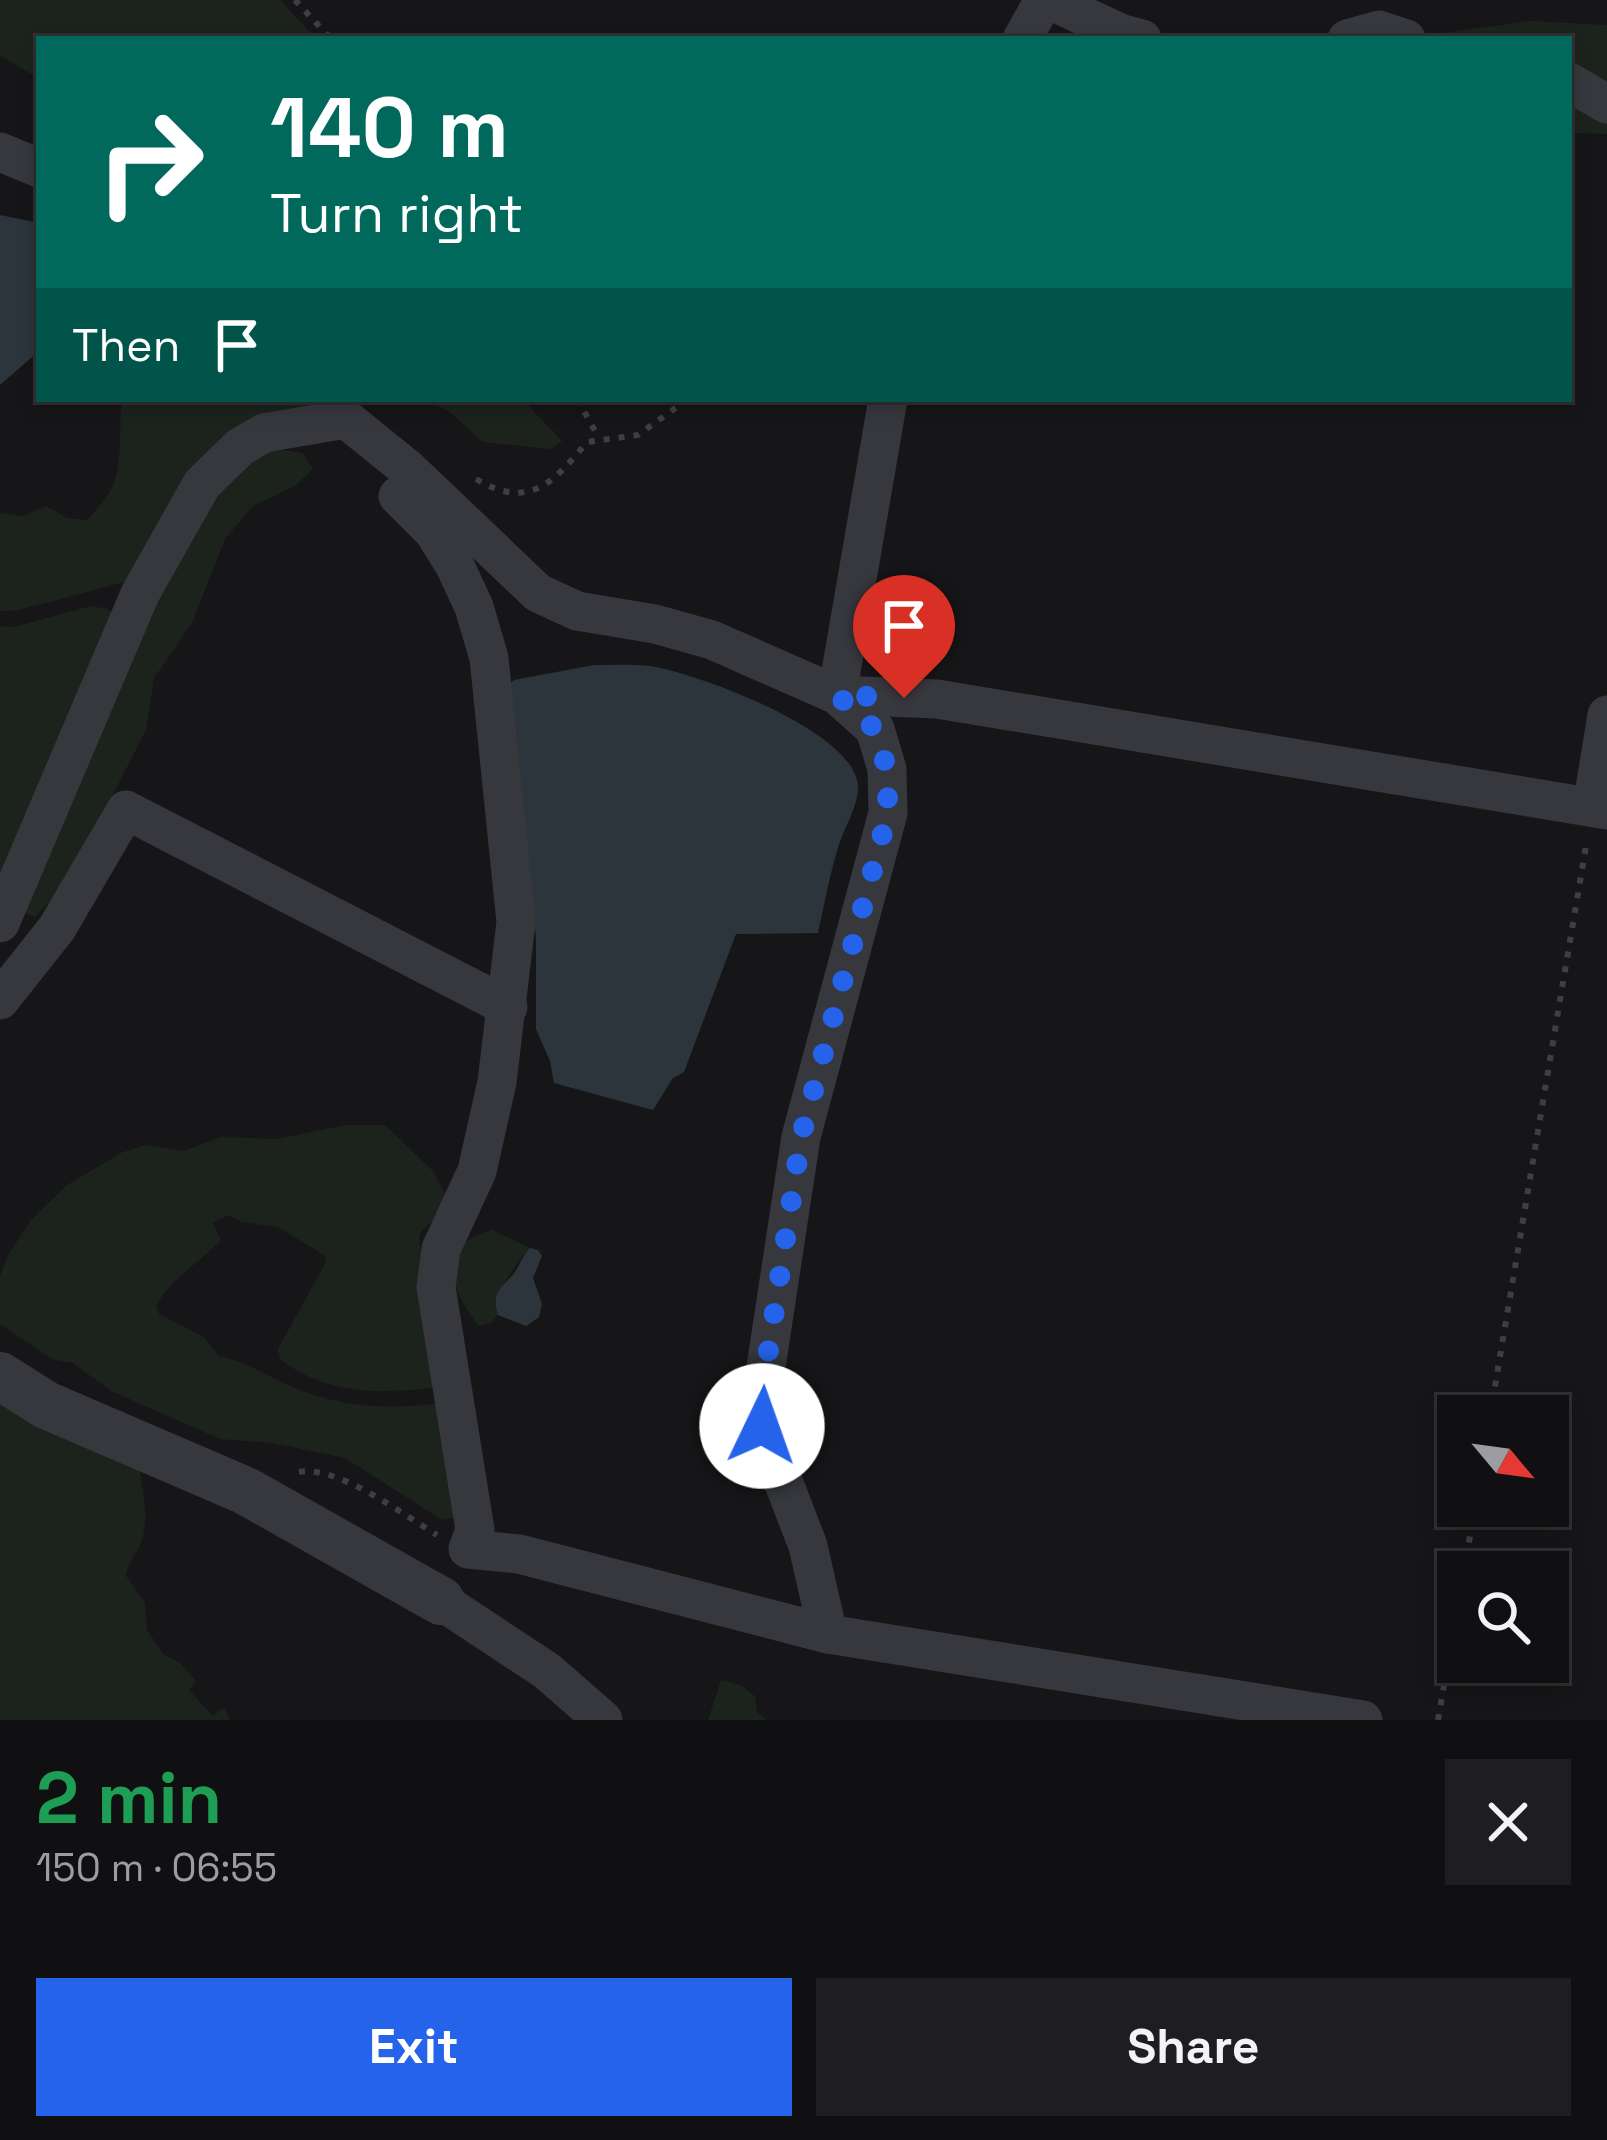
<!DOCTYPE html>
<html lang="en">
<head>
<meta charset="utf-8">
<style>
  body { margin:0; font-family:"Space Grotesk",sans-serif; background:#1e1e20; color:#f1f3f6; height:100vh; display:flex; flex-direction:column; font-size:45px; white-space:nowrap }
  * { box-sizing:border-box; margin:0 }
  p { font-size:39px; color:#9c9d9f }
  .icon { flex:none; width:66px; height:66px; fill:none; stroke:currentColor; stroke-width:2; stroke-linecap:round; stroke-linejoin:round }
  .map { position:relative; height:1720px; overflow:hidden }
  .panel { display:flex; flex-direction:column; background:#101012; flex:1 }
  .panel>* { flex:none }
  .banner { position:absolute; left:36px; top:36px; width:1536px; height:366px; border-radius:0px; box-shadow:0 6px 18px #0003,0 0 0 3px #303032; background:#00695c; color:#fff; overflow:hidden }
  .needle { width:78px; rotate:119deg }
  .controls { position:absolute; left:1437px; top:1395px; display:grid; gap:24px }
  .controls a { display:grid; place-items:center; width:132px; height:132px; border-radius:0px; background:#101012; box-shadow:0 6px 18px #0003,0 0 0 3px #303032; font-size:60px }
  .pin { position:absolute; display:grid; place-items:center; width:102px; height:102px; color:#fff; margin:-123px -51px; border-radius:50% 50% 50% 0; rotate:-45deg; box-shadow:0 0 12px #0007 }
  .pin .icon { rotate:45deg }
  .me { position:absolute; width:132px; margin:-66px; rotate:3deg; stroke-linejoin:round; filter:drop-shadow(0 0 9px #0008) }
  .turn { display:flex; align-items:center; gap:42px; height:252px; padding:0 36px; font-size:54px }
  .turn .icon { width:156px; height:156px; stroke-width:2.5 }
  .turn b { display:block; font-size:84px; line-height:102px }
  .then { display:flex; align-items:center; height:114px; padding:0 36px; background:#0003; gap:24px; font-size:45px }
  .round { display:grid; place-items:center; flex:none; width:126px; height:126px; border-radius:0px; background:#1e1e20 }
  .headline { display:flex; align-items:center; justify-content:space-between; height:204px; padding:0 36px }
  h1 { font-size:72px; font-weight:600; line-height:90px; color:#1e9e55 }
  .cta { display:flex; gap:24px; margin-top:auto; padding:24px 36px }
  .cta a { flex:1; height:138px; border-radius:0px; background:#2563eb; color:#fff; font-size:48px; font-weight:600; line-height:138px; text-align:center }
  .cta a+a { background:#1e1e20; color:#f1f3f6 }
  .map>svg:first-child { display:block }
  .green { fill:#1c231d }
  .water { fill:#2c353c }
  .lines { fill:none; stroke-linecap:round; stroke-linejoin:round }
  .path { stroke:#3d3f44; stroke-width:6; stroke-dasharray:6 9; stroke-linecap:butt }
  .minor { stroke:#37383d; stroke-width:39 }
  .tertiary { stroke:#37383d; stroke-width:48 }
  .route { stroke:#2563eb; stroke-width:21; stroke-dasharray:0 37.8 }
</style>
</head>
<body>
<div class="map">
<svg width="1607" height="1720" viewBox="0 0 1607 1720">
  <rect width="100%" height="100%" fill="#161618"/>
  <g class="green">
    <polygon points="0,0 280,0 316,39 39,39 39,79 0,55"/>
    <polygon points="1529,21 1607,25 1607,97 1569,76 1569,39 1420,36"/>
    <polygon points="1569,93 1607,115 1607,134 1569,133"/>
    <path d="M122,399H324L318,408L261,424L143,577L19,610L0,611V513L23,516L46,506L67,518L88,520C95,510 106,499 112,488C124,462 118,427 122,399Z"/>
    <polygon points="425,399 522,399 562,441 551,449 483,442 451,413"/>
    <polygon points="271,448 303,453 313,469 295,486 253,506 225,539 192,623 154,678 146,730 67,884 35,917 18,910 199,506 239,467"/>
    <polygon points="91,606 108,609 116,616 0,908 0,626 14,627"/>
    <path d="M345,1125H385L434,1172L449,1202C444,1216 427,1221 419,1236L439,1381L431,1388C377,1394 325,1394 280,1359L278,1349L326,1262L324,1255L278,1227L242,1222L228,1215L213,1223L221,1240C202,1260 168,1282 156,1306L159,1314L204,1337L219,1356C245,1361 267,1376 290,1386C342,1408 386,1410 441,1403L455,1517L442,1520L345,1458L273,1443L220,1439L111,1391L73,1363L54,1360L0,1324V1276L8,1255L31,1220L67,1185L123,1152L146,1145L184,1151L221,1137L278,1139Z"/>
    <path d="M492,1230L530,1248C516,1264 492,1294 498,1315L491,1323L479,1326C449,1289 435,1245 492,1230Z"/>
    <path d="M0,1404L139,1467C143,1491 149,1516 142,1540C138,1554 128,1560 126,1576L145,1603L147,1630L164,1655L179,1662L196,1681L189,1690L213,1716L224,1708L230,1720H0Z"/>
    <polygon points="721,1680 740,1685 755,1696 757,1712 767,1720 708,1720"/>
  </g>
  <g class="water">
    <polygon points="0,215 39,223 39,351 0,385"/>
    <path d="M594,665C612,665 631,664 650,666C696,673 860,732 858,789C857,809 842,832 837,851C829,878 824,906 818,933L736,934L684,1072L673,1078L653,1110L554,1083L550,1061L536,1029V939L516,732L507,686L514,680Z"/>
    <path d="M530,1248L538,1250L542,1256L533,1278L542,1304L539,1317L526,1326L498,1315C492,1295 498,1290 512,1276C519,1268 522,1256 530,1248Z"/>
  </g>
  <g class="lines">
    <g class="path">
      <polyline points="295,0 331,39"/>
      <polyline points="577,399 599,438"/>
      <path d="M476,479C529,511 554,482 587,442L638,435L688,399"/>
      <polyline points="1490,1416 1586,846"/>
      <path d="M299,1472C338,1465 404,1515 437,1535"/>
      <polyline points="1464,1572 1475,1506"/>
      <polyline points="1438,1720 1458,1605"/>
    </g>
    <g class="minor">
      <polyline points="1050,0 1120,33 1142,39"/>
      <polyline points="1022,39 1044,0"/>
      <polyline points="1347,39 1379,30 1406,39"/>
      <polyline points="1569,82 1607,104"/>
      <polyline points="0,152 39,168"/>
      <polyline points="888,399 837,695 937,699 1607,810"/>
      <polyline points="398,496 434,532 455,566 474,607 489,658 516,922 497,1082 477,1171 441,1249 436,1287 475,1530 468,1549 519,1554 828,1634 1363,1720"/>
      <polyline points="1592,807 1607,715"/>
      <polyline points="0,923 140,594 202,484 240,447 264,433 346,419 409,470 538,593 577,611 655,624 712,640 837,695 875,729 887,769 888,813 801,1137 762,1393 762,1426 808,1546 828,1634"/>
      <polyline points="0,1000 57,928 126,810 508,1007"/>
      <polyline points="441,1601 547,1671 603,1720"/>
    </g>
    <polyline class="tertiary" points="0,1376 46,1405 246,1491 441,1601"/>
  </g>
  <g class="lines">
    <polyline class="route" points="762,1426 762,1393 801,1137 888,813 887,769 875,729 837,695 904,698"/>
  </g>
</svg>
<div class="controls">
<a><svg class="needle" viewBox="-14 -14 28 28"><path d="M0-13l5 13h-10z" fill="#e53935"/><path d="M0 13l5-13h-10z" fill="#9c9d9f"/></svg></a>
<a><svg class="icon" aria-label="search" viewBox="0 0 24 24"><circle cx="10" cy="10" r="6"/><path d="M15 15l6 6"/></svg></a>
</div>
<div class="pin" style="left:904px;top:698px;background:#d93025"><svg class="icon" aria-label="arrive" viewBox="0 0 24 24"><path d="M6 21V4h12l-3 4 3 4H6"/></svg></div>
<svg class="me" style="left:762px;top:1426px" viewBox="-20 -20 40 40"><circle r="19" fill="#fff"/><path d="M0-13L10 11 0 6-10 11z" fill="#2563eb"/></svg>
<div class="banner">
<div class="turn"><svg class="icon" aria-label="right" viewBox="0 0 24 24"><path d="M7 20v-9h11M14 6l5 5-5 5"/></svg><div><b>140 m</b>Turn right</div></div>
<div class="then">Then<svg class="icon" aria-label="arrive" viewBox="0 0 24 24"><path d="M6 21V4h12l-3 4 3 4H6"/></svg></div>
</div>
</div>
<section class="panel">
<div class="headline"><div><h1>2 min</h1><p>150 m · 06:55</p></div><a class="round"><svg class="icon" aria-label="close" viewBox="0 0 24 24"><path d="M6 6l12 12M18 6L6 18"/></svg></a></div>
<div class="cta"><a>Exit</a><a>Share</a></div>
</section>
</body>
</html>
